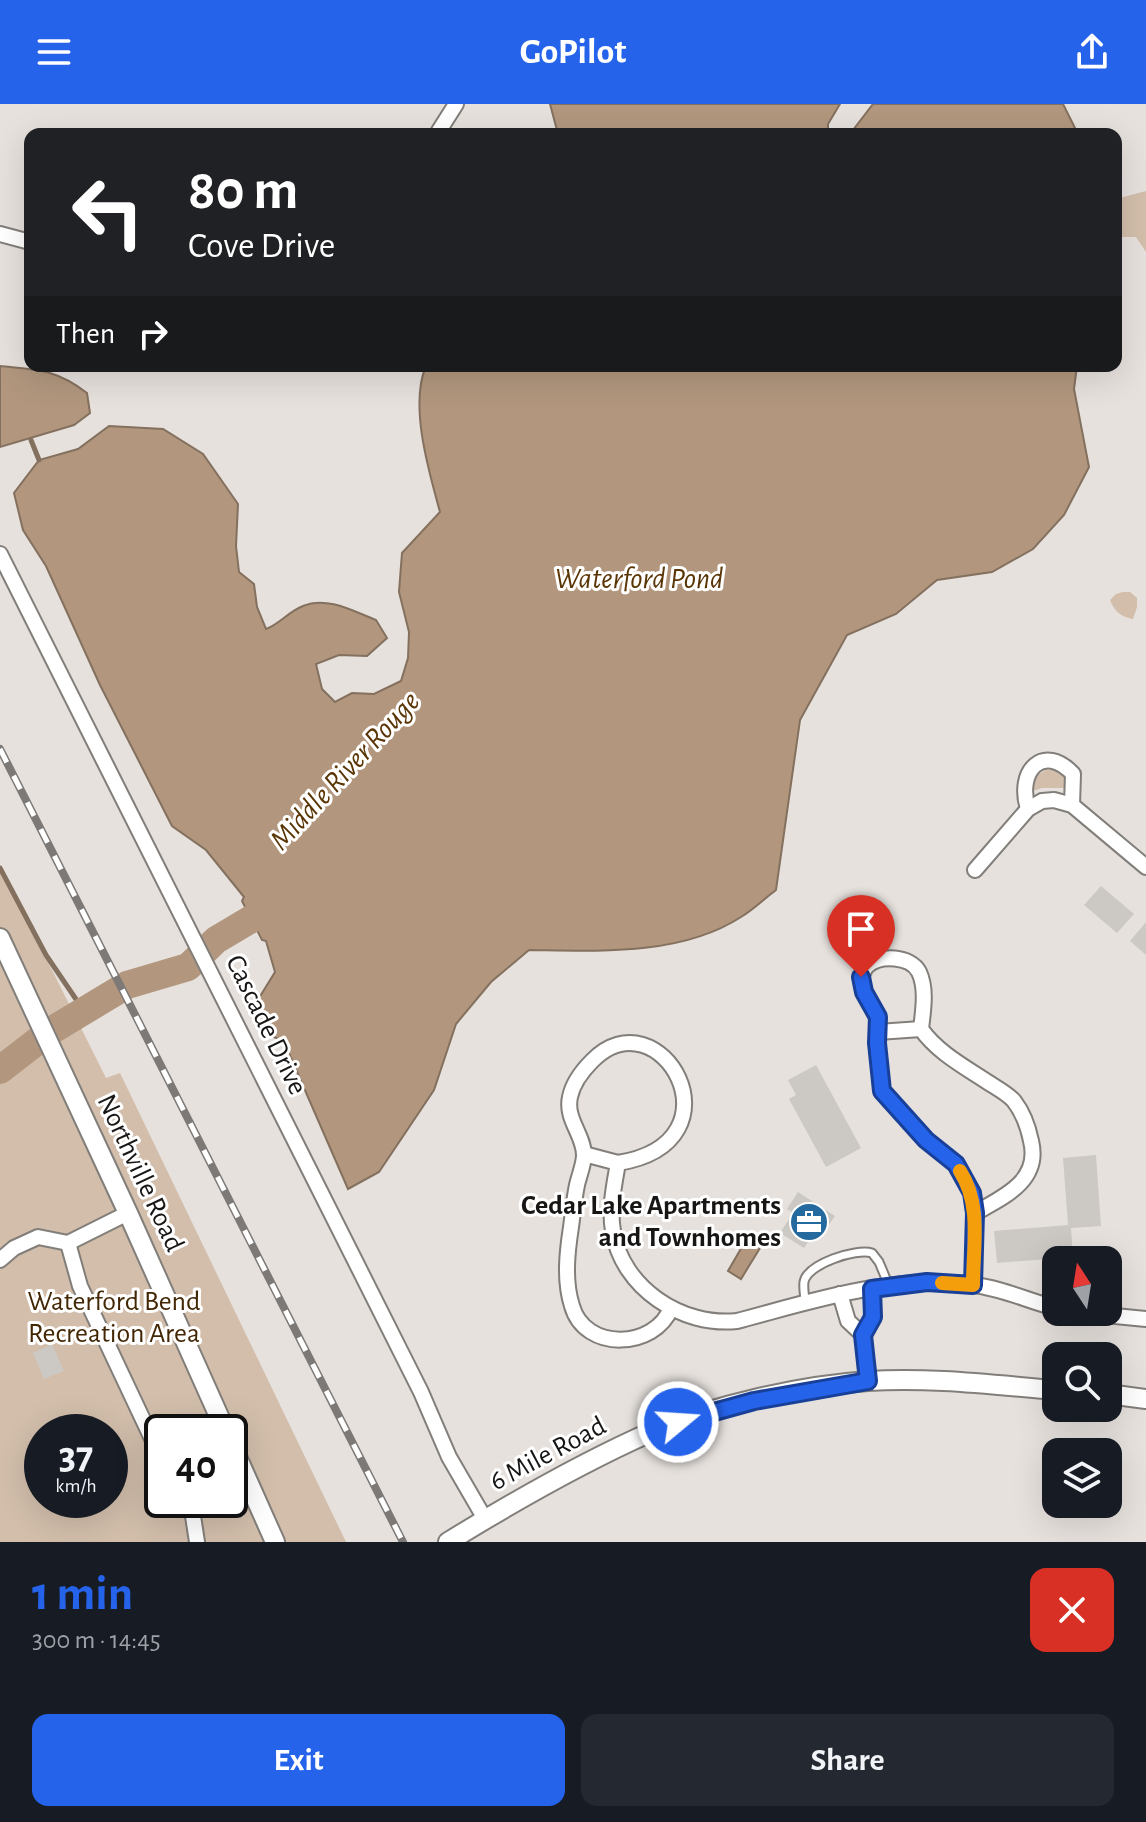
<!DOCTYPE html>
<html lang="en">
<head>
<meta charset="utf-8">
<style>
  body { margin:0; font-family:"Alegreya Sans",sans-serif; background:#242831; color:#f1f3f6; height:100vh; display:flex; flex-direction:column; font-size:30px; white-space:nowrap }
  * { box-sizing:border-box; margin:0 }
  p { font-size:26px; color:#9ea1a6 }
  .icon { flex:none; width:44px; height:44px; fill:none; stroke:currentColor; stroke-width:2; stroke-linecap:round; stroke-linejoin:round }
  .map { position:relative; height:1438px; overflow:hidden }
  .details { display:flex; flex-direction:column; background:#171b24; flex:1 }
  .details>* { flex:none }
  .guide { position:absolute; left:24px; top:24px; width:1098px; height:244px; border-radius:16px; box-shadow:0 8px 32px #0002; background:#202124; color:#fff; overflow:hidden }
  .needle { width:52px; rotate:348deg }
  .tools { position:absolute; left:1042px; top:1142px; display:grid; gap:16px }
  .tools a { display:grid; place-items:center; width:80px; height:80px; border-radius:16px; background:#171b24; box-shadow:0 8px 32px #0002; font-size:40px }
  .speed { position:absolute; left:24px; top:1310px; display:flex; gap:16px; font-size:40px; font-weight:700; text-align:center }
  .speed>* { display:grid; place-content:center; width:104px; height:104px; border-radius:50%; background:#171b24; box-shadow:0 8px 32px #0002; line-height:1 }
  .speed small { font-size:20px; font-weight:400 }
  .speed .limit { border:4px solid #111; border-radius:12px; background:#fff; color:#111 }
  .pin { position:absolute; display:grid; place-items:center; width:68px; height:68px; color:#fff; margin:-82px -34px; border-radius:50% 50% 50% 0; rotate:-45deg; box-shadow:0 0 8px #0007 }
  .pin .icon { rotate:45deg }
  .me { position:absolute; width:88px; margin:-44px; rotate:72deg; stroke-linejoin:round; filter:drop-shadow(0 0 6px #0008) }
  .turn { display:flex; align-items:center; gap:28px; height:168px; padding:0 32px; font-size:36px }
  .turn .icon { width:104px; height:104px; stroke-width:2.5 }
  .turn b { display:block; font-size:56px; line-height:68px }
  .then { display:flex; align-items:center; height:76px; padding:0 32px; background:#0003; gap:16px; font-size:30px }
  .round { display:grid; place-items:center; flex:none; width:84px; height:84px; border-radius:16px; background:#242831 }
  .summary { display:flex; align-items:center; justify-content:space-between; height:136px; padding:0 32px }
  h1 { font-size:48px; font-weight:700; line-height:60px; color:#2563eb }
  .button { display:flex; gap:16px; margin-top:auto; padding:16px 32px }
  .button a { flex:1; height:92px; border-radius:16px; background:#2563eb; color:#fff; font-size:32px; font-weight:700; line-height:92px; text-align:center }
  .button a+a { background:#242831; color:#f1f3f6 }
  header { display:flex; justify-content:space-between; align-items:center; height:104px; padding:0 32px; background:#2563eb; color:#fff; font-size:36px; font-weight:700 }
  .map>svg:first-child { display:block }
  .green { fill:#d2beab; fill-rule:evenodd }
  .water { fill:#b2977e; stroke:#84705e; stroke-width:2 }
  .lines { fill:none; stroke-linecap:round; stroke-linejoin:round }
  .stream { stroke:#84705e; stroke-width:5 }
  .river { stroke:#b2977e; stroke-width:28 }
  .building { fill:#ccc8c4 }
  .service-casing { stroke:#827e7a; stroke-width:11 }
  .minor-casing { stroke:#827e7a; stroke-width:18 }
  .tertiary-casing { stroke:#827e7a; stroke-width:22 }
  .service { stroke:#fff; stroke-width:7 }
  .minor { stroke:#fff; stroke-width:14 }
  .tertiary { stroke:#fff; stroke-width:18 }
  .rail-casing { stroke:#7d7977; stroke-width:8 }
  .rail { stroke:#fff; stroke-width:5; stroke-dasharray:15; stroke-linecap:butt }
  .route-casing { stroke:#184099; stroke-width:20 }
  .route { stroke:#2563eb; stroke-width:14 }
  .slow { stroke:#f59e0b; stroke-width:14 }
  .labels { text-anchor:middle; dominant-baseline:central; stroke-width:6; stroke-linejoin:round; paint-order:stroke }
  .street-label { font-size:28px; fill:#181615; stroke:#fff }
  .poi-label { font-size:28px; font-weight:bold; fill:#181615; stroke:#fff; text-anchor:end }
  .park-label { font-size:28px; fill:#432705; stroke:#fff }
  .water-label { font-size:30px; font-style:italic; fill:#5a3506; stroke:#fff }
</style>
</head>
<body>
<header><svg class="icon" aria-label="menu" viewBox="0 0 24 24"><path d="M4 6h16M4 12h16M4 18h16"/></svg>GoPilot<svg class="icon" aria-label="share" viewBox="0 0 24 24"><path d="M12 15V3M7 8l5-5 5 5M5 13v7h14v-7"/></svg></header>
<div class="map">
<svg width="1146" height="1438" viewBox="0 0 1146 1438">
  <rect width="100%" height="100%" fill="#e6e1dd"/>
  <g class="green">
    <polygon points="1146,87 1146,148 1136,133 1116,133 1116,95"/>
    <path d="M1123,488H1130L1137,494V503L1133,515C1121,513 1114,507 1110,496L1116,490Z"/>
    <path d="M1046,666C1056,666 1060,666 1067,674L1066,684H1042L1033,687L1032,674Z"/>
    <path d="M0,762L106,974L120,969L346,1438H0ZM42,1328H110V1396H42ZM162,1328H230V1396H162Z"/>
  </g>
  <g class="water">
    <polygon points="550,0 840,0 828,20 828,30 558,30"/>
    <polygon points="873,0 1063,0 1078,30 850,30"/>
    <path d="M0,262C38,266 56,265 87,289L90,309L74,321L0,343Z"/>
    <path d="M426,262H1077L1074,285L1089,363L1064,411L1033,445L992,468L937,476L896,510L847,531L800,616L776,786C764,795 753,806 741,813C681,852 598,847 529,846L491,878L456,920L434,986L379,1068L348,1085L284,938L262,927L251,907L275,868L266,837L262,836L242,797L244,793L206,746L172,722L100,581L46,462L23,426L14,389L39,356L78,345L109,322L163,325L203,350L238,400L236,442L239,468L254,480L257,503L266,525C280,520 289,507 303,502C327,492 353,507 376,516L387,534L367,552L339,551L316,560L322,585L335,598L352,589L374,590L401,577L408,554L409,528L399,488L402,449L440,408C429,368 409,301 426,262Z"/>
    <polygon points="750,1129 757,1133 753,1139 760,1144 741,1175 728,1167"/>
  </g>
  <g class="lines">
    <g class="stream">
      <polyline points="31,336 39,356"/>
      <polyline points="0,764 46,851 84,907"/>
    </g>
    <polyline class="river" points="0,966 49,928 127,881 188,863 216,836 253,814"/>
  </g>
  <g class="building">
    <polygon points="1101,782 1134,810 1117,829 1084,801"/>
    <polygon points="1146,818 1146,851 1130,837"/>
    <polygon points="816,961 861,1044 826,1063 789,995 796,991 788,976"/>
    <polygon points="1096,1051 1101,1122 1071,1124 1073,1153 997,1159 994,1127 1068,1121 1063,1054"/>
    <polygon points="798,1088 835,1112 824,1128 817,1124 804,1144 780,1129 793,1109 787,1105"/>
    <polygon points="52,1240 64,1267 44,1275 33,1249"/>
  </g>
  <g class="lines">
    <defs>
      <path id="service" d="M805,1198C805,1193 803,1184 804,1178C807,1160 856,1144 872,1149L879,1158L889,1182"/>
      <g id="minor">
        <polyline points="437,30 456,0"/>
        <polyline points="0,130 30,138"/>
        <polyline points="0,450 421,1288 449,1353 485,1415"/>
        <path d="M1028,705C1016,666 1044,639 1073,670L1072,701"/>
        <polyline points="975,766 1028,705 1042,697 1054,696 1072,701 1146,763"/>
        <polyline points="878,928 921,925"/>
        <polyline points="584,1050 618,1059"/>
        <polyline points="68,1139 80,1182 162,1356"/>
        <polyline points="0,1156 14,1144 38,1133 68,1139 128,1109"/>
        <path d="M973,1181L975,1109L972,1089L956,1060L926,1036L882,987L877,939L878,913L864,888L861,873C863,870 864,865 867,862C880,850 911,852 919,868C927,885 923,907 921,925C938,949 965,963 989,979C997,984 1008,990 1014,997C1024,1010 1028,1022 1031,1037C1041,1077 1003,1093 975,1109"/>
        <polyline points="840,1190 848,1217 863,1231 873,1213 872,1185"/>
        <path d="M671,1204C655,1245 585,1248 572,1202C564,1177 567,1149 571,1123C573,1109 574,1095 577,1081C579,1072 584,1060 584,1051C584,1031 565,1015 570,993C573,978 582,967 592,957C659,888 747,1038 618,1059C614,1082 609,1104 613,1127C622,1184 682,1223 737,1217C813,1197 893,1170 973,1181C1002,1184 1028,1197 1056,1204"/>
        <polyline points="1074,1208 1146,1215"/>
        <polyline points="863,1231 868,1277"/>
        <polyline points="184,1396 193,1412 197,1438"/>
      </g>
      <g id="tertiary">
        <polyline points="0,834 128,1109 226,1328"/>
        <polyline points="1108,1290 1146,1295"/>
        <polyline points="230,1337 275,1438"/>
        <path d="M448,1438C513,1398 581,1359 651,1328C715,1301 799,1282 868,1277C931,1273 994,1281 1056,1286"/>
      </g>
    </defs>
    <use href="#service" class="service-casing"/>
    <use href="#minor" class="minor-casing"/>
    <use href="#tertiary" class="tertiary-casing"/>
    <use href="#service" class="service"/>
    <use href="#minor" class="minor"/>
    <use href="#tertiary" class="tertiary"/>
    <defs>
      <polyline id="rail" points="0,645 403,1438"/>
    </defs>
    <use href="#rail" class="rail-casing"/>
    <use href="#rail" class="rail"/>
  </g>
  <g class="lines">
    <defs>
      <polyline id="route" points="678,1318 754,1297 868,1277 863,1231 873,1213 872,1185 927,1178 973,1181 975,1109 972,1089 956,1060 926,1036 882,987 877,939 878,913 864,888 861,873"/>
    </defs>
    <use href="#route" class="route-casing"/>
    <use href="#route" class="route"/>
    <path class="slow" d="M942,1179L973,1181C973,1142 982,1101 960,1067"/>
  </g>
  <defs>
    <symbol id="office-disc" viewBox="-11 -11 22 22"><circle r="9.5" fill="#256a9e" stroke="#fff"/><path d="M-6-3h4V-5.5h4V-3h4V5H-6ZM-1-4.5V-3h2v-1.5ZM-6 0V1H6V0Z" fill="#fff"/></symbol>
  </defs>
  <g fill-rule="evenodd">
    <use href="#office-disc" x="787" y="1096" width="44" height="44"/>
  </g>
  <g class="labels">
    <g class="street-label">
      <text transform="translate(266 921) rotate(64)">Cascade Drive</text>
      <text transform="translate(140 1069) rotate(65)">Northville Road</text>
      <text transform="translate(548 1350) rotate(-28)">6 Mile Road</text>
    </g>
    <g class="poi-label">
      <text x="781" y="1102">Cedar Lake Apartments<tspan x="781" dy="32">and Townhomes</tspan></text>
    </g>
    <g class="park-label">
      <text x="114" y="1198">Waterford Bend<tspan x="114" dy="32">Recreation Area</tspan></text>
    </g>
    <g class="water-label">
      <text x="639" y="475">Waterford Pond</text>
      <text transform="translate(345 667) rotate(-47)">Middle River Rouge</text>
    </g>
  </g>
</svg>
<div class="tools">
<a><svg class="needle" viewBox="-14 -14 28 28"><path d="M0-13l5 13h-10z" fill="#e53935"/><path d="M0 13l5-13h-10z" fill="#9ea1a6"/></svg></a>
<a><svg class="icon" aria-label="search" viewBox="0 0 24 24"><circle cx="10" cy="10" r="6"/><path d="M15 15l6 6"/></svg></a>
<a><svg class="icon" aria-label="layers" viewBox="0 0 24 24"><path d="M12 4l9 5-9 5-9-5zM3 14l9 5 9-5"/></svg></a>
</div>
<div class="speed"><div>37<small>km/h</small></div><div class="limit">40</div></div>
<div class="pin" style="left:861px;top:873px;background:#d93025"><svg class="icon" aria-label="arrive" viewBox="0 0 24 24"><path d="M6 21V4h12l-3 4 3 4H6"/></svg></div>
<svg class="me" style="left:678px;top:1318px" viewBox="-20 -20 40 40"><circle r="17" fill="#2563eb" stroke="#fff" stroke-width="3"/><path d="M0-11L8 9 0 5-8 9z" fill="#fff"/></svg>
<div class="guide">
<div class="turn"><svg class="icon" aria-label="left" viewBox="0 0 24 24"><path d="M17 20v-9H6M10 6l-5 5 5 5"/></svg><div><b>80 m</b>Cove Drive</div></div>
<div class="then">Then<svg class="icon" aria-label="right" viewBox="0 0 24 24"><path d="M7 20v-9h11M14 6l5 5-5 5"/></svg></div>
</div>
</div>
<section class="details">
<div class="summary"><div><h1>1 min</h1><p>300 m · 14:45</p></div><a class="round" style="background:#d93025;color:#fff"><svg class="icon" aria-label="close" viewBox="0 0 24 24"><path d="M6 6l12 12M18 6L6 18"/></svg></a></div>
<div class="button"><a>Exit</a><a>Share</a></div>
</section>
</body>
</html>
